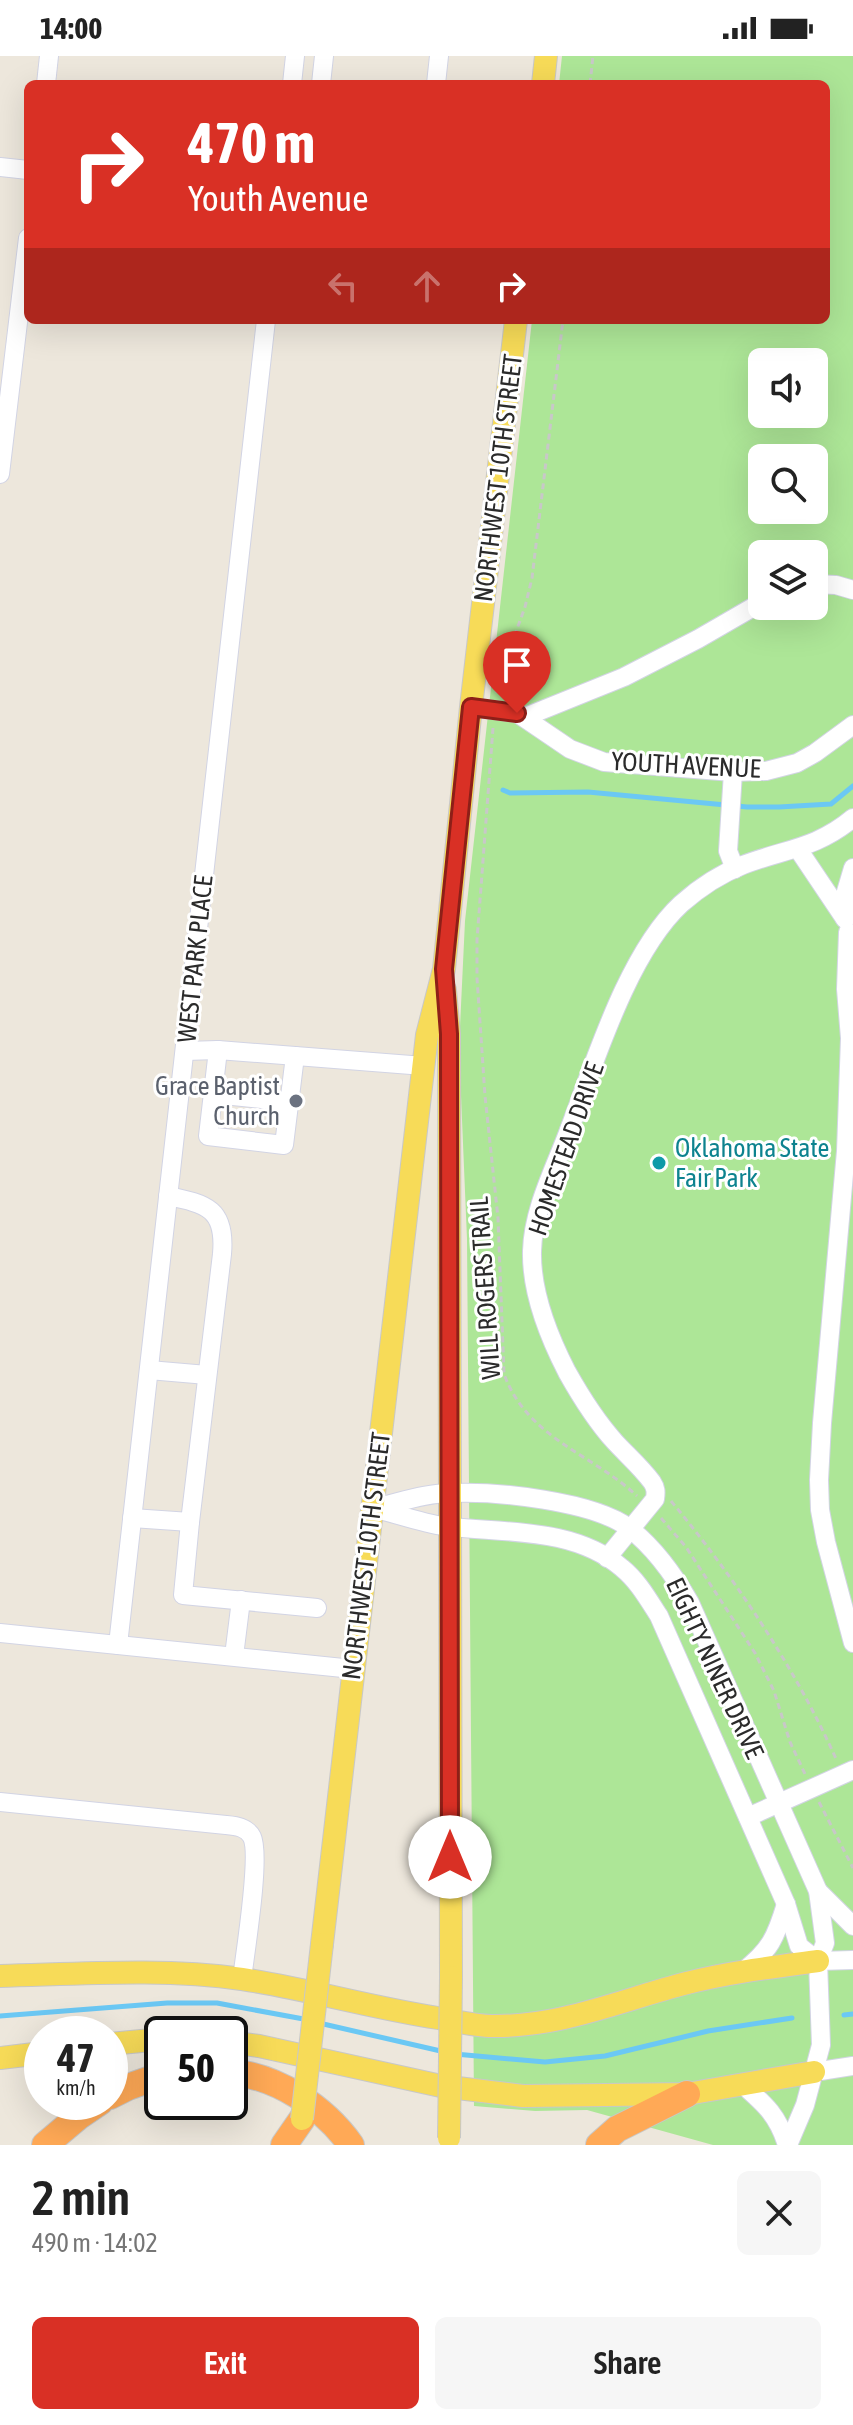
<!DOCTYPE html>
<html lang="en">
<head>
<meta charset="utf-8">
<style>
  body { margin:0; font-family:"Asap Condensed",sans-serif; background:#f6f6f6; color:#222; height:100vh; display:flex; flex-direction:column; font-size:30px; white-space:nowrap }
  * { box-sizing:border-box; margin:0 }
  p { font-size:26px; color:#767676 }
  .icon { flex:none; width:44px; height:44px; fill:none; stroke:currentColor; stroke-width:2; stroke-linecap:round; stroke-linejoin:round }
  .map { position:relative; height:2089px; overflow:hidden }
  .sheet { display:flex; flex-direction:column; background:#fff; flex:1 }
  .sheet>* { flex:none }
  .guide { position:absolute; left:24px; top:24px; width:806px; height:244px; border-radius:12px; box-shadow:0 8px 32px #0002; background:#d93025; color:#fff; overflow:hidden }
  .fabs { position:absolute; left:748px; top:292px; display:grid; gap:16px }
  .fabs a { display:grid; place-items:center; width:80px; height:80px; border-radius:12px; background:#fff; box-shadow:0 8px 32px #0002; font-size:40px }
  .speed { position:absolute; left:24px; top:1960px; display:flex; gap:16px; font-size:40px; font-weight:700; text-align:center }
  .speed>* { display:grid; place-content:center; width:104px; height:104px; border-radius:50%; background:#fff; box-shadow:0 8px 32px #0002; line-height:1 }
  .speed small { font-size:20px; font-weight:400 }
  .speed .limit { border:4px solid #111; border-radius:12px; background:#fff; color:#111 }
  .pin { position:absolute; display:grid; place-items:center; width:68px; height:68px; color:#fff; margin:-82px -34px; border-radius:50% 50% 50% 0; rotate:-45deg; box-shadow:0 0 8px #0007 }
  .pin .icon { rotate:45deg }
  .me { position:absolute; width:88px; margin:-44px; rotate:0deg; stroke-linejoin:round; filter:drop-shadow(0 0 6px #0008) }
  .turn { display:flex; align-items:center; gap:28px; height:168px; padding:0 32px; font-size:36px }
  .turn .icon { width:104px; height:104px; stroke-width:2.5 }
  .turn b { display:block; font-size:56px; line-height:68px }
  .lanes { display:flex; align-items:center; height:76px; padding:0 32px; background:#0003; justify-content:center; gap:40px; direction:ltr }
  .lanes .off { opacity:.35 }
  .round { display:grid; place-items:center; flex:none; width:84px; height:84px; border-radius:12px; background:#f6f6f6 }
  .overview { display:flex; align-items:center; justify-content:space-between; height:136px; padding:0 32px }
  h1 { font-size:48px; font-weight:600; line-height:60px }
  .primary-button { display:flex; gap:16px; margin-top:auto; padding:16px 32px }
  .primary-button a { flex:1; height:92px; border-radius:12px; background:#d93025; color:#fff; font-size:32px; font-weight:600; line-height:92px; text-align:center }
  .primary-button a+a { background:#f6f6f6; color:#222 }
  .status { display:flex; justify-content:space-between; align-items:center; height:56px; padding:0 40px; background:#fff; direction:ltr }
  .status svg { height:22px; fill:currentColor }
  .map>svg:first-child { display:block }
  .green { fill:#ade697; fill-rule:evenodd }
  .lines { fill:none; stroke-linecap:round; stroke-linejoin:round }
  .stream { stroke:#6bc8f4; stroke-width:5 }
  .minor-casing { stroke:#d2d4e4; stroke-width:20 }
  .major-casing { stroke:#c8c8c8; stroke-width:24 }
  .highway-casing { stroke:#c8c8c8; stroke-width:28 }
  .path { stroke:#c8c8c8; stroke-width:3; stroke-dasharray:6 4; stroke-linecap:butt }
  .minor { stroke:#fff; stroke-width:18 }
  .major { stroke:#f7db58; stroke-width:22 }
  .highway { stroke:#ffa956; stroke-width:26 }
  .major-bridge-casing { stroke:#c8c8c8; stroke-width:24; stroke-linecap:butt }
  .major-bridge { stroke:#f7db58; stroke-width:22 }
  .route-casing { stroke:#8d1f18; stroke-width:20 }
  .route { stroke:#d93025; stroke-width:14 }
  .worship-dot { fill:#6b7280; stroke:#fff; stroke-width:3 }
  .culture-dot { fill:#0f9aa8; stroke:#fff; stroke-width:3 }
  .labels { text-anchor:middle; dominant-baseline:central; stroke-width:6; stroke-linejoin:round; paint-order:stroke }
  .street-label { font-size:26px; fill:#2b2b2b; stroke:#fff }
  .worship-label { font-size:26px; fill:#5b616d; stroke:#fff; text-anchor:end }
  .culture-label { font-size:26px; fill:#0d838f; stroke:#fff; text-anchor:start }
</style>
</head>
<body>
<div class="status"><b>14:00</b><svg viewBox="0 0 49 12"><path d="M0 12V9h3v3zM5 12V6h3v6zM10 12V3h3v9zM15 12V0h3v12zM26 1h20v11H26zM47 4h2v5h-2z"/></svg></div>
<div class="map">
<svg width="853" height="2089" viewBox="0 0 853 2089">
  <rect width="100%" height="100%" fill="#ede7dc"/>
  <path class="green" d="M562,0H853V2089H713L587,2054L535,2055L474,2050L467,1183L459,992L465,865L532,264H826V28H559ZM762,306H814V358H762ZM762,402H814V454H762ZM762,498H814V550H762Z"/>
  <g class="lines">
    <g class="stream">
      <polyline points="503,734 510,737 588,736 747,751 779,751 831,748 853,730"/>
      <polyline points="844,1959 853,1958"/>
      <polyline points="0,1960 167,1947 217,1947 309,1964"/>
      <polyline points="319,1967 445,1996"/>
      <polyline points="455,1998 545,2006 605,2000 708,1975 792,1962"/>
    </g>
    <defs>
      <g id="minor">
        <polyline points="46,28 49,0"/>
        <polyline points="292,28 295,0"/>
        <polyline points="321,28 324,0"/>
        <polyline points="436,28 439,0"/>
        <polyline points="0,111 28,114"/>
        <polyline points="0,418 28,182"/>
        <polyline points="814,528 836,529 853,534"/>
        <polyline points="471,651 517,657 570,693 604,706 733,716 766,715 797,707 815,697 853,669"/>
        <polyline points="525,661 624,621 698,583 762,546"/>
        <polyline points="733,716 728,795 735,813"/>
        <polyline points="798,793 845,863"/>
        <polyline points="845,863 845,839 853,812"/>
        <polyline points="848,876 846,933 850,982 846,1095 822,1367 819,1424 820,1454 826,1486 853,1587"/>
        <polyline points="218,994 208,1080 284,1089 295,1000"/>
        <polyline points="185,995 218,994 424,1010"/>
        <polyline points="214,1038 289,1046"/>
        <polyline points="149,1314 207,1319"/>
        <path d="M373,1452C398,1447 425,1437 451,1437C496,1435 593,1445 629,1472C655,1492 674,1519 690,1547L818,1835L825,1887L818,1905L821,1989L805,2049L788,2089"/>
        <path d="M379,1454C402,1459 427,1469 451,1471C508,1477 575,1472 622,1512C638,1525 648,1543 659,1560L786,1848L799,1890L818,1905"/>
        <path d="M132,1462L190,1466L222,1198C226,1153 207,1148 168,1140"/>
        <polyline points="190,1466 183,1539 317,1552"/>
        <path d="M607,1502L655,1443C656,1436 656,1432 652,1426C641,1411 627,1399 615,1386C596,1365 581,1341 567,1316C549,1281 531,1235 532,1195C533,1153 555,1112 569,1074C595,1006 628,897 681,848C699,832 720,818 743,809C784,793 816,793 853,762"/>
        <polyline points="0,1577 353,1613"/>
        <polyline points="118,1589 266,264"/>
        <polyline points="234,1600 241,1544"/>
        <path d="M0,1746L226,1769C236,1770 247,1771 252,1781C261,1800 245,1897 242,1923"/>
        <polyline points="748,1761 853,1714"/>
        <polyline points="818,1835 853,1870"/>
        <polyline points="818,1905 853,1904"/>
        <path d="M742,1916C770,1895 776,1881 786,1848"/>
        <polyline points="814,2016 853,2010"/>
        <path d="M743,2029C766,2049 778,2060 787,2089"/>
      </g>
      <g id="major">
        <polyline points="543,28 546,0"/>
        <polyline points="445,934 449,978 451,1921"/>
        <polyline points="322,1888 427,979 444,913 471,651 516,264"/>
        <path d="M0,1920C80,1918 163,1912 242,1923C308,1933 372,1952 438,1962C456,1965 475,1970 492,1970C561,1971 621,1944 687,1927C730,1916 774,1911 818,1905"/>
        <polyline points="230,1986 259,1990 441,2030 523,2040 687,2038 814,2016"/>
        <polyline points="110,1988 162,1983"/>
        <polyline points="0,2002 42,1997"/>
      </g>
      <g id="highway">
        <path d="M230,2016C277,2020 324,2051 351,2089"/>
        <polyline points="110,2040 128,2031 162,2019"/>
        <polyline points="45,2089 78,2061 100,2046"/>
        <polyline points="284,2089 302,2063"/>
        <polyline points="599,2089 617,2073 687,2038"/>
      </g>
    </defs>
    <use href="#minor" class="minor-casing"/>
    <use href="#major" class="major-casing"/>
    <use href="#highway" class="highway-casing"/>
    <g class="path">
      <polyline points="590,28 593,0"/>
      <polyline points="497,637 498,625 525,551 532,522 563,264"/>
      <path d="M493,672L477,884V922L485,1040L498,1162L504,1318C528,1383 591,1397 637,1440"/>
      <path d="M671,1445C735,1522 796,1613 837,1705"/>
      <polyline points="661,1462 686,1491 755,1597 774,1635 790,1686 805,1718"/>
      <polyline points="819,1746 853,1812"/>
    </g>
    <use href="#minor" class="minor"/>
    <use href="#major" class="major"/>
    <use href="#highway" class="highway"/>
    <defs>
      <g id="major-bridge">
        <polyline points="302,2063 322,1888"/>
        <polyline points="449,2082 451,1921"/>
      </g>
    </defs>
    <use href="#major-bridge" class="major-bridge-casing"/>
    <use href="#major-bridge" class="major-bridge"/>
  </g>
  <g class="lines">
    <defs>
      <polyline id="route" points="450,1801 449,978 444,913 471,651 517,657"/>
    </defs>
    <use href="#route" class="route-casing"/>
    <use href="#route" class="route"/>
  </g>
  <circle class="worship-dot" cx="296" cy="1045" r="8"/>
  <circle class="culture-dot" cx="659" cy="1107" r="8"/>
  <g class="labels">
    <g class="street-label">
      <text transform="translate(498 422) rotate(-83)">NORTHWEST 10TH STREET</text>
      <text transform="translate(686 709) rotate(3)">YOUTH AVENUE</text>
      <text transform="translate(195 903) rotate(-84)">WEST PARK PLACE</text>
      <text transform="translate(566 1093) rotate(-71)">HOMESTEAD DRIVE</text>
      <text transform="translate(485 1232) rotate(-94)">WILL ROGERS TRAIL</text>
      <text transform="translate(366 1500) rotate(-83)">NORTHWEST 10TH STREET</text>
      <text transform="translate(715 1612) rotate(65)">EIGHTY NINER DRIVE</text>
    </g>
    <g class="worship-label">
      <text x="280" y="1030">Grace Baptist<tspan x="280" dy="30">Church</tspan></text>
    </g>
    <g class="culture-label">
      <text x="675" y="1092">Oklahoma State<tspan x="675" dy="30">Fair Park</tspan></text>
    </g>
  </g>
</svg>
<div class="fabs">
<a><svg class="icon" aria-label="sound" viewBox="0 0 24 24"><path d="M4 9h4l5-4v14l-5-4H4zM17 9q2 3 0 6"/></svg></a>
<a><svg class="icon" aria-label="search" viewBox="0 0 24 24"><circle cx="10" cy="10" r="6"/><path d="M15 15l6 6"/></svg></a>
<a><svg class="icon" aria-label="layers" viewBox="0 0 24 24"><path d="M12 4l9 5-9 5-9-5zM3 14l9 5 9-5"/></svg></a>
</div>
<div class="speed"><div>47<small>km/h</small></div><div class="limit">50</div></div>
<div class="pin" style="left:517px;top:657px;background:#d93025"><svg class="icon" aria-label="arrive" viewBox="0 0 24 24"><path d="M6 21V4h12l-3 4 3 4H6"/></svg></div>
<svg class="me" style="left:450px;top:1801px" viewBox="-20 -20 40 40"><circle r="19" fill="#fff"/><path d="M0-13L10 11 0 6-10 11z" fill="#d93025"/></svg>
<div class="guide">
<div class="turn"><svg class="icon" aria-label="right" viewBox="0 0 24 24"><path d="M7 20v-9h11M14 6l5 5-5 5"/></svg><div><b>470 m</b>Youth Avenue</div></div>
<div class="lanes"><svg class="icon off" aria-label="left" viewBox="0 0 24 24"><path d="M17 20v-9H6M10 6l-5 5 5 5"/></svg><svg class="icon off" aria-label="ahead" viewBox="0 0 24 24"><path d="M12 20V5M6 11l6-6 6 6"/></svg><svg class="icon" aria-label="right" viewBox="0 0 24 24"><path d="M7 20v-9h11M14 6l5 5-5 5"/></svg></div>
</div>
</div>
<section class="sheet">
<div class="overview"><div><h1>2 min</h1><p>490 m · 14:02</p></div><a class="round"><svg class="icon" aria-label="close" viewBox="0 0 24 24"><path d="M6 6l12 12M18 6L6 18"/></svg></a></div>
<div class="primary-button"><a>Exit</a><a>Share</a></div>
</section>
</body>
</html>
